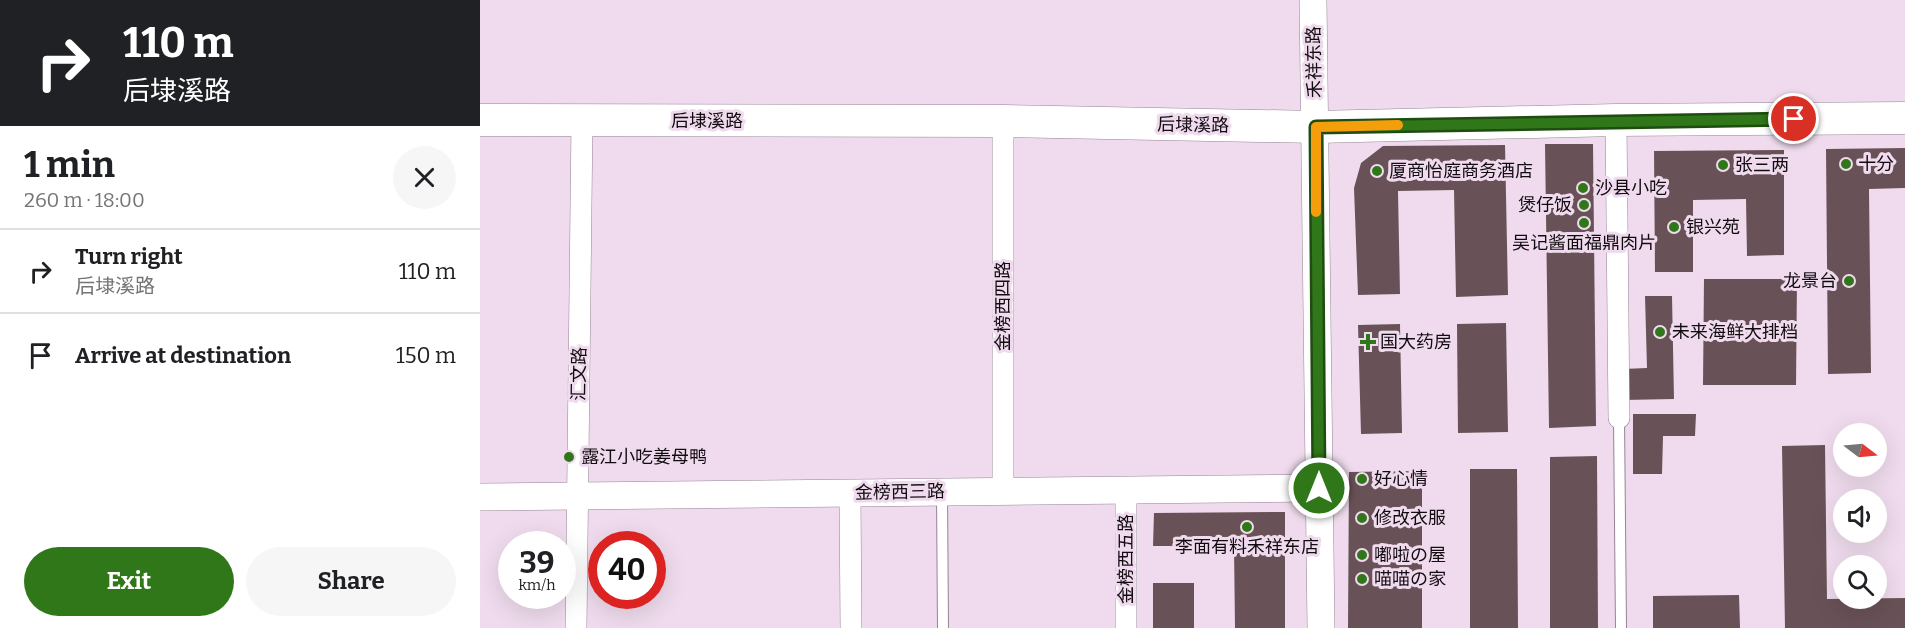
<!DOCTYPE html>
<html lang="en">
<head>
<meta charset="utf-8">
<style>
  body { margin:0; font-family:Bitter,"Noto Sans SC","Noto Sans JP",serif; background:#f6f6f6; color:#202124; height:100vh; display:flex; flex-direction:column; font-size:22px; white-space:nowrap }
  * { box-sizing:border-box; margin:0 }
  p { font-size:20px; color:#757577 }
  .icon { flex:none; width:33px; height:33px; fill:none; stroke:currentColor; stroke-width:2; stroke-linecap:round; stroke-linejoin:round }
  .map { position:relative; flex:1; overflow:hidden }
  .panel { display:flex; flex-direction:column; background:#fff; width:480px }
  .panel>* { flex:none }
  .banner { background:#202124; color:#fff; overflow:hidden }
  .needle { width:39px; rotate:106deg }
  .buttons { position:absolute; left:1353px; top:423px; display:grid; gap:12px }
  .buttons a { display:grid; place-items:center; width:54px; height:54px; border-radius:50%; background:#fff; box-shadow:0 6px 24px #0002; font-size:30px }
  .speed { position:absolute; left:18px; top:531px; display:flex; gap:12px; font-size:30px; font-weight:700; text-align:center }
  .speed>* { display:grid; place-content:center; width:78px; height:78px; border-radius:50%; background:#fff; box-shadow:0 6px 24px #0002; line-height:1 }
  .speed small { font-size:15px; font-weight:400 }
  .speed .limit { border:9px solid #d22; background:#fff; color:#111 }
  .pin { position:absolute; display:grid; place-items:center; width:51px; height:51px; color:#fff; margin:-26px; border:3px solid #fff; border-radius:50%; box-shadow:0 2px 6px #0007 }
  .me { position:absolute; width:66px; margin:-33px; rotate:0deg; stroke-linejoin:round; filter:drop-shadow(0 0 4px #0008) }
  .turn { display:flex; align-items:center; gap:21px; height:126px; padding:0 24px; font-size:27px }
  .turn .icon { width:78px; height:78px; stroke-width:2.5 }
  .turn b { display:block; font-size:42px; line-height:51px }
  .round { display:grid; place-items:center; flex:none; width:63px; height:63px; border-radius:32px; background:#f6f6f6 }
  .overview { display:flex; align-items:center; justify-content:space-between; height:102px; padding:0 24px }
  h1 { font-size:36px; font-weight:700; line-height:45px }
  .action { display:flex; gap:12px; margin-top:auto; padding:12px 24px }
  .action a { flex:1; height:69px; border-radius:36px; background:#30771a; color:#fff; font-size:24px; font-weight:700; line-height:69px; text-align:center }
  .action a+a { background:#f6f6f6; color:#202124 }
  ul { padding:0; list-style:none }
  li { display:flex; align-items:center; gap:18px; height:84px; padding:0 24px; border-top:2px solid #e0e0e0 }
  li div { flex:1 }
  li b { display:block; font-size:22px }
  li em { font-style:normal }
  main { display:flex; flex:1; min-height:0 }
  .map>svg:first-child { display:block }
  .building { fill:#695257 }
  .lines { fill:none; stroke-linecap:round; stroke-linejoin:round }
  .service-casing { stroke:#968494; stroke-width:12 }
  .minor-casing { stroke:#968494; stroke-width:22 }
  .tertiary-casing { stroke:#968494; stroke-width:28 }
  .secondary-casing { stroke:#968494; stroke-width:33 }
  .service { stroke:#fff; stroke-width:10 }
  .minor { stroke:#fff; stroke-width:21 }
  .tertiary { stroke:#fff; stroke-width:27 }
  .secondary { stroke:#fff; stroke-width:32 }
  .route-casing { stroke:#1f4d11; stroke-width:15 }
  .route { stroke:#30771a; stroke-width:10 }
  .slow { stroke:#f59e0b; stroke-width:10 }
  .poi-dot { fill:#30771a; stroke:#efdbed; stroke-width:2 }
  .labels { text-anchor:middle; dominant-baseline:central; stroke-width:6; stroke-linejoin:round; paint-order:stroke }
  .street-label { font-size:18px; fill:#120c11; stroke:#efdbed }
  .poi-label { font-size:18px; fill:#120c11; stroke:#efdbed; text-anchor:start }
</style>
</head>
<body>
<main>
<section class="panel">
<div class="banner">
<div class="turn"><svg class="icon" aria-label="right" viewBox="0 0 24 24"><path d="M7 20v-9h11M14 6l5 5-5 5"/></svg><div><b>110 m</b>后埭溪路</div></div>
</div>
<div class="overview"><div><h1>1 min</h1><p>260 m · 18:00</p></div><a class="round"><svg class="icon" aria-label="close" viewBox="0 0 24 24"><path d="M6 6l12 12M18 6L6 18"/></svg></a></div>
<ul>
<li><svg class="icon" aria-label="right" viewBox="0 0 24 24"><path d="M7 20v-9h11M14 6l5 5-5 5"/></svg><div><b>Turn right</b><p>后埭溪路</p></div><em>110 m</em></li>
<li><svg class="icon" aria-label="arrive" viewBox="0 0 24 24"><path d="M6 21V4h12l-3 4 3 4H6"/></svg><div><b>Arrive at destination</b></div><em>150 m</em></li>
</ul>
<div class="action"><a>Exit</a><a>Share</a></div>
</section>
<div class="map">
<svg width="1425" height="628" viewBox="0 0 1425 628">
  <rect width="100%" height="100%" fill="#efdbed"/>
  <g class="building">
    <polygon points="1065,144 1113,144 1116,426 1069,428"/>
    <polygon points="1025,145 1028,295 976,297 974,190 918,191 920,294 878,295 874,188 881,163 903,146"/>
    <polygon points="1425,148 1425,188 1389,189 1391,373 1348,374 1346,149"/>
    <polygon points="1304,150 1304,255 1267,256 1266,199 1213,200 1213,272 1175,272 1174,151"/>
    <polygon points="1224,279 1317,279 1316,385 1223,385"/>
    <polygon points="1165,296 1192,296 1194,399 1144,400 1143,369 1167,368"/>
    <polygon points="1026,323 1028,432 978,433 977,324"/>
    <polygon points="920,324 922,433 881,434 878,325"/>
    <polygon points="1153,414 1216,414 1215,436 1183,436 1182,474 1153,474"/>
    <polygon points="1345,445 1347,599 1425,598 1425,628 1305,628 1302,446"/>
    <polygon points="1117,456 1118,628 1070,628 1070,457"/>
    <polygon points="990,469 1037,469 1038,628 990,628"/>
    <polygon points="942,471 942,628 868,628 869,472"/>
    <polygon points="805,512 805,628 755,628 754,546 673,546 674,513"/>
    <rect x="673" y="583" width="41" height="45"/>
    <polygon points="1259,595 1260,628 1173,628 1173,596"/>
  </g>
  <g class="lines">
    <defs>
      <g id="service">
        <polyline points="1139,418 1141,628"/>
        <polyline points="462,493 463,628"/>
      </g>
      <g id="minor">
        <polyline points="1136,120 1139,418"/>
        <polyline points="523,121 523,491"/>
        <polyline points="646,490 646,628"/>
        <polyline points="370,493 371,628"/>
        <polyline points="96,628 102,121"/>
      </g>
      <g id="tertiary">
        <polyline points="833,0 841,628"/>
        <polyline points="0,497 839,488"/>
      </g>
      <polyline id="secondary" points="0,120 523,121 836,127 1136,120 1425,118"/>
    </defs>
    <use href="#service" class="service-casing"/>
    <use href="#minor" class="minor-casing"/>
    <use href="#tertiary" class="tertiary-casing"/>
    <use href="#secondary" class="secondary-casing"/>
    <use href="#service" class="service"/>
    <use href="#minor" class="minor"/>
    <use href="#tertiary" class="tertiary"/>
    <use href="#secondary" class="secondary"/>
  </g>
  <g class="lines">
    <defs>
      <polyline id="route" points="839,488 836,127 1314,119"/>
    </defs>
    <use href="#route" class="route-casing"/>
    <use href="#route" class="route"/>
    <polyline class="slow" points="836,212 836,127 918,125"/>
  </g>
  <g class="poi-dot">
    <circle cx="1366" cy="164" r="6"/>
    <circle cx="1243" cy="165" r="6"/>
    <circle cx="897" cy="171" r="6"/>
    <circle cx="1103" cy="188" r="6"/>
    <circle cx="1104" cy="205" r="6"/>
    <circle cx="1104" cy="223" r="6"/>
    <circle cx="1194" cy="227" r="6"/>
    <circle cx="1369" cy="281" r="6"/>
    <circle cx="1180" cy="332" r="6"/>
    <path d="M885 333h6v6h6v6h-6v6h-6v-6h-6v-6h6z"/>
    <circle cx="89" cy="457" r="6"/>
    <circle cx="882" cy="479" r="6"/>
    <circle cx="882" cy="518" r="6"/>
    <circle cx="767" cy="527" r="6"/>
    <circle cx="882" cy="555" r="6"/>
    <circle cx="882" cy="579" r="6"/>
  </g>
  <g class="labels">
    <g class="street-label">
      <text transform="translate(834 62) rotate(-91)">禾祥东路</text>
      <text x="227" y="121">后埭溪路</text>
      <text transform="translate(713 125) rotate(1)">后埭溪路</text>
      <text transform="translate(523 306) rotate(-90)">金榜西四路</text>
      <text transform="translate(99 374) rotate(-89)">汇文路</text>
      <text transform="translate(420 492) rotate(-1)">金榜西三路</text>
      <text transform="translate(646 559) rotate(-90)">金榜西五路</text>
    </g>
    <g class="poi-label">
      <text x="1378" y="164">十分</text>
      <text x="1255" y="165">张三两</text>
      <text x="909" y="171">厦商怡庭商务酒店</text>
      <text x="1115" y="188">沙县小吃</text>
      <text x="1092" y="205" text-anchor="end">煲仔饭</text>
      <text x="1206" y="227">银兴苑</text>
      <text x="1104" y="243" text-anchor="middle">吴记酱面福鼎肉片</text>
      <text x="1357" y="281" text-anchor="end">龙景台</text>
      <text x="1192" y="332">未来海鲜大排档</text>
      <text x="900" y="342">国大药房</text>
      <text x="101" y="457">露江小吃姜母鸭</text>
      <text x="894" y="479">好心情</text>
      <text x="894" y="518">修改衣服</text>
      <text x="767" y="547" text-anchor="middle">李面有料禾祥东店</text>
      <text x="894" y="555">嘟啦の屋</text>
      <text x="894" y="579">喵喵の家</text>
    </g>
  </g>
</svg>
<div class="buttons">
<a><svg class="needle" viewBox="-14 -14 28 28"><path d="M0-13l5 13h-10z" fill="#e53935"/><path d="M0 13l5-13h-10z" fill="#757577"/></svg></a>
<a><svg class="icon" aria-label="sound" viewBox="0 0 24 24"><path d="M4 9h4l5-4v14l-5-4H4zM17 9q2 3 0 6"/></svg></a>
<a><svg class="icon" aria-label="search" viewBox="0 0 24 24"><circle cx="10" cy="10" r="6"/><path d="M15 15l6 6"/></svg></a>
</div>
<div class="speed"><div>39<small>km/h</small></div><div class="limit">40</div></div>
<div class="pin" style="left:1314px;top:119px;background:#d93025"><svg class="icon" aria-label="arrive" viewBox="0 0 24 24"><path d="M6 21V4h12l-3 4 3 4H6"/></svg></div>
<svg class="me" style="left:839px;top:488px" viewBox="-20 -20 40 40"><circle r="17" fill="#30771a" stroke="#fff" stroke-width="3"/><path d="M0-11L8 9 0 5-8 9z" fill="#fff"/></svg>
</div>
</main>
</body>
</html>
